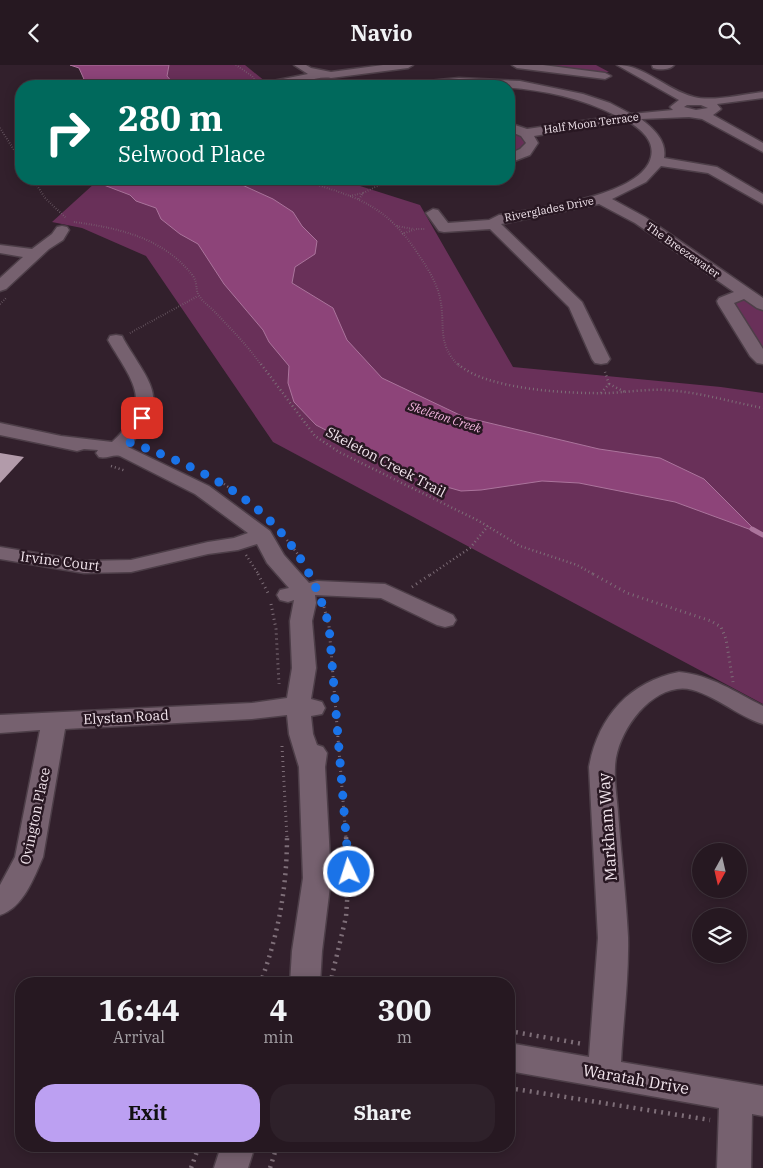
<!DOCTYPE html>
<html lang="en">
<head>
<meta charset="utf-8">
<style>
  body { margin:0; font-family:"IBM Plex Serif",serif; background:#2e212a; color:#f1f3f6; height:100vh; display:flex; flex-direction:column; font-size:19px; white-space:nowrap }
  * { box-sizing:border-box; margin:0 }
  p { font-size:16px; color:#a4a0a5 }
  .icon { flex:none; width:28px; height:28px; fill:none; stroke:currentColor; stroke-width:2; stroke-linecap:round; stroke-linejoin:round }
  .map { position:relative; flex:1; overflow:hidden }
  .sheet { position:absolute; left:15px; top:912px; width:500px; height:175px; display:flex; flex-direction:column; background:#261821; border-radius:20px; box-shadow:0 2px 12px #0003,0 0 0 1px #42373f }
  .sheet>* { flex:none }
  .guide { position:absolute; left:15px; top:15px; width:500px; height:105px; border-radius:20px; box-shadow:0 2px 12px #0003,0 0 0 1px #42373f; background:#00695c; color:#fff; overflow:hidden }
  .needle { width:32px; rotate:188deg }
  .controls { position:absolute; left:692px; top:778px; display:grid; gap:10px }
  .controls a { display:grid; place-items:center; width:55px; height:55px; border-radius:50%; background:#261821; box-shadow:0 2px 12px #0003,0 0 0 1px #42373f; font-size:25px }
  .pin { position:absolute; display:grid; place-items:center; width:42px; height:42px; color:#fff; margin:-21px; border-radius:10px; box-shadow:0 2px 8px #0006 }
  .me { position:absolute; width:55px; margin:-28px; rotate:356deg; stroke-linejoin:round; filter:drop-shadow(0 0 4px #0008) }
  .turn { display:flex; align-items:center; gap:18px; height:105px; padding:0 20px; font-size:22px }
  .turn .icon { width:65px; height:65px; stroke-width:2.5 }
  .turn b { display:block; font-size:35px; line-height:42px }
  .eta { display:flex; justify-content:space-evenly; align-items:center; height:85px; text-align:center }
  .eta b { font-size:30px; font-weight:700; line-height:35px }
  .action { display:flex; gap:10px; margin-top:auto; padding:10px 20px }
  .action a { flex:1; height:58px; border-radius:20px; background:#bca0f2; color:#111; font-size:20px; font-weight:700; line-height:58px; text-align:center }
  .action a+a { background:#2e212a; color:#f1f3f6 }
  header { display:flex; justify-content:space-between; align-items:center; height:65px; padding:0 20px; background:#261821; font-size:22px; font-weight:700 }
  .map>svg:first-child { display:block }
  .green { fill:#693059 }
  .water { fill:#8d4479; stroke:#ab749c }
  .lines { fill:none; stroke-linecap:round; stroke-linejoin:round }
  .stream { stroke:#ab749c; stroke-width:5 }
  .building { fill:#b29baa }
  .minor-casing { stroke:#4d3e48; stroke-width:3 }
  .path-far3 { stroke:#7e6e78; stroke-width:2; stroke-dasharray:0.5 2; stroke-linecap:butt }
  .path-far2 { stroke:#7e6e78; stroke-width:2.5; stroke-dasharray:1 3; stroke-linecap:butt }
  .path-far1 { stroke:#7e6e78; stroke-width:3; stroke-dasharray:1 4; stroke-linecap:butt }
  .path { stroke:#7e6e78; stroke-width:4.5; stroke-dasharray:2 5; stroke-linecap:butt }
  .minor { fill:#76616f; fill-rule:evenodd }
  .route { stroke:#1a73e8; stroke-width:9; stroke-dasharray:0 16.2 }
  .labels { text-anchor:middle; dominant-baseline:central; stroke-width:5; stroke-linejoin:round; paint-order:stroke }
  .far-street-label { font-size:11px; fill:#f2e5ed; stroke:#281722 }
  .far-water-label { font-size:12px; font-style:italic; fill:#f7b9e3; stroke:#281722 }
  .street-label { font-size:14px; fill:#f2e5ed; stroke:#281722 }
  .near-street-label { font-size:16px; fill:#f2e5ed; stroke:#281722 }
</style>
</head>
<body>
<header><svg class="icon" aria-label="back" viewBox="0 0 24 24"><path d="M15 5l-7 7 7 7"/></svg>Navio<svg class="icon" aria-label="search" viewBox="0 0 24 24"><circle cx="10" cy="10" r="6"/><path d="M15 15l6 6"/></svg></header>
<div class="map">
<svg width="763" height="1103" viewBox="0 0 763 1103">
  <rect width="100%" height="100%" fill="#32202c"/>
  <g class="green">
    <polygon points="120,0 245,0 271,21 124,21"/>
    <polygon points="527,0 596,0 609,7 596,9"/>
    <polygon points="509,62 530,73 517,91 509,94"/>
    <polygon points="104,114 338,114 420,140 513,302 721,322 763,328 763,639 273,377 146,191 82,163 52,157 95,118"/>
    <polygon points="741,234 763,243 763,287 730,236"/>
  </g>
  <g class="water">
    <polygon points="70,0 169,0 167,11 173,18 173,21 87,21 79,3"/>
    <polygon points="88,114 229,114 273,134 293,147 302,161 317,176 315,189 295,202 292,218 333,243 347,275 382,313 464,352 599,384 660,393 704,414 757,467 675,437 579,418 542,416 481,425 461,426 422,415 316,360 294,337 288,318 289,301 269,277 263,265 224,219 198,179 180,169 161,154 156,143 136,136 130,130"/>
  </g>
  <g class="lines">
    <polyline class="stream" points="752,464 763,470"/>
  </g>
  <polygon class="building" points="0,388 24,392 0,418"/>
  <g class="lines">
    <defs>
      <g id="minor">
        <path d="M294,0H306L311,3L331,7L383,0H413L408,3L331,13C313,10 293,25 273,20L271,18L273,16L308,9Z"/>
        <polygon points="512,0 543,0 605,8 611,11 605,14 517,3"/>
        <path d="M617,0C645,0 666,25 694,32C712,37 744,29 763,27V33L717,39L721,44L713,50L763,78V87L702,54L689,52L641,54C654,64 667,76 664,93L717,102L763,129V139L708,108L661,101L646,117L612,134L645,152L763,233V245L757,243L744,234L734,238L763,284V299L757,298L750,291L718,239L717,236L719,233L734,227L635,158L599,139L501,159L582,237L610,294L607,298L601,299L595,298L592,294L569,242L490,164L444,167L439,166L426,148L433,144L438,145L448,158L489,155L499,150C533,144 642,132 651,92C655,75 640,64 628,56L534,71L538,78L530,90L509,98V89L520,84L526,78L521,71L509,66V58L527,64L617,51C545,15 474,21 396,21L398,19L459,13L520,16L583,29L610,38L631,49L673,45L670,42L679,35ZM687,40H701L708,43L696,45L684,42Z"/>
        <path d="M652,0H674C670,5 659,5 653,3Z"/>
        <polygon points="62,161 67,162 69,165 63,175 49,184 6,224 0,226 0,213 23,192 0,188 0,180 32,184 52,169 57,162"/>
        <path d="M116,270L122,271L124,275C152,322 171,334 128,382L209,421L270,466L284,490L309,518L317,516L385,519L453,550L456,555L453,560L445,562L437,560L381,533L315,530L316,538L312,556L316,603L311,634L322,637L325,643L322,649L311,651L313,669L317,680L323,682L327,688L325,702L331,813L322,886L320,919H290L292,886L303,813L299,702L289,669L287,650L252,654L65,664L43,792C34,813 23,843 0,850V820L15,792L40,665L0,668V650L252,638L287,633L292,603L290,556L294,535L288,537L280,535L277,530L280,525L289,523L267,498L257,479L238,485L208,489L131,507L84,508L0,494V482L84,496L131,495L208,477L234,473L248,468L195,429L120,391C113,389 107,394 99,392L96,388L98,385L84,384L77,386L0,370V358L61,371L112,377C156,338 131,315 108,275L110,271Z"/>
        <path d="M679,607C711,610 735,627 763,641V659C737,652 702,619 677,624C644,629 616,671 615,702C614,717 617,733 618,747C621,789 626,831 628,872C629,913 623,956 621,997L763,1021V1051L752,1049L751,1103H717L719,1043L509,1006V978L589,992L598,873L589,702C598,652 629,617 679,607Z"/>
        <polygon points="221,1081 255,1081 248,1103 214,1103"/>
      </g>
    </defs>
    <use href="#minor" class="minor-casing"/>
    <g class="path-far3">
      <polyline points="236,0 252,11 259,21"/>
      <polyline points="0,63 21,96"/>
      <polyline points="33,114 45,133 66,153"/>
      <path d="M298,114C356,132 386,138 420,192C428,204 437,218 440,233C446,261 436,278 459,301"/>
      <polyline points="350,131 363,128"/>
      <polyline points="359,134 363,128 392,114"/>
      <path d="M74,157C119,163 164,173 193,211C198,218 195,227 200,232C203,237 209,241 214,246C230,263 248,281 262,301"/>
      <polyline points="397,161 413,164"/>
      <polyline points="402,169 416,164 426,164"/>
      <polyline points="0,239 6,233"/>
      <polyline points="130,268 198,231"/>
    </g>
    <g class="path-far2">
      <polyline points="261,299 315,371 339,387 479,456 520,481 577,500 595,510"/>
      <path d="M458,299C486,325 571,329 609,328C628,327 647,324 666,325C699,327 731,337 763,343"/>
      <polyline points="609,319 625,327"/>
      <polyline points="601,328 609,319 605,307"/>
      <polyline points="111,401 126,406"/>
      <polyline points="224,419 235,427"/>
      <polyline points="287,475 303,496"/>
      <polyline points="246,490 259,510"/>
      <polyline points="430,510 470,483 488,461"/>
    </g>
    <g class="path-far1">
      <polyline points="258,509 269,530"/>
      <polyline points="593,509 627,528 711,556 721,562 726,574 733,617"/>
      <polyline points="412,522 431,509"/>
      <polyline points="271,539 276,564 279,619"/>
      <polyline points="324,542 329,561 346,773"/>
      <polyline points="282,681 287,773"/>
    </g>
    <g class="path">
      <path d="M260,919C278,871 287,823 287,772"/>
      <polyline points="330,919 346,852 349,807 346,772"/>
      <polyline points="509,966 583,979"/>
      <polyline points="509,1023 710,1055"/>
      <polyline points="191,1103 199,1081"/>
      <polyline points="270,1103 277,1081"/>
    </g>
    <use href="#minor" class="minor"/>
  </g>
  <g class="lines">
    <path class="route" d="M142,353L126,376C224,410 301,454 329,561L349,807"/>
  </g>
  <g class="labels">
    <g class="far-street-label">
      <text transform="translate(591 58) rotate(-8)">Half Moon Terrace</text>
      <text transform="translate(549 144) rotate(-11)">Riverglades Drive</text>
      <text transform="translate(683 185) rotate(35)">The Breezewater</text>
    </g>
    <g class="far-water-label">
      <text transform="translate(445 352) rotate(18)">Skeleton Creek</text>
    </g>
    <g class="street-label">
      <text transform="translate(386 397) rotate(28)">Skeleton Creek Trail</text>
      <text transform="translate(60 496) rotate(7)">Irvine Court</text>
      <text transform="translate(126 652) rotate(-3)">Elystan Road</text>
      <text transform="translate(35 751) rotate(-78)">Ovington Place</text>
    </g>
    <g class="near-street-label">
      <text transform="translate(607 762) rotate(-94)">Markham Way</text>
      <text transform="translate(636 1014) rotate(10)">Waratah Drive</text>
    </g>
  </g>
</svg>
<div class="controls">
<a><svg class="needle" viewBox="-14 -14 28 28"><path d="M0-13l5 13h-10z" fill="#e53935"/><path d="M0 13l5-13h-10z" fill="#a4a0a5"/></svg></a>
<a><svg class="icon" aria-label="layers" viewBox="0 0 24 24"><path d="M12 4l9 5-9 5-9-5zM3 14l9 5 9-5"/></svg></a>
</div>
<div class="pin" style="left:142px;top:353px;background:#d93025"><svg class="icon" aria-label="arrive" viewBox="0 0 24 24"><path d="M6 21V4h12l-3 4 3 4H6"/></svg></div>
<svg class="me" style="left:349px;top:807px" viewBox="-20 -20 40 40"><circle r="17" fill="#1a73e8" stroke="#fff" stroke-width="3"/><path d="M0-11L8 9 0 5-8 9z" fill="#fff"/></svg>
<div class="guide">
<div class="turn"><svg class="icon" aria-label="right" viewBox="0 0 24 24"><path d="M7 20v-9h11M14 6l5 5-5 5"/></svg><div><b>280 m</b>Selwood Place</div></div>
</div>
<section class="sheet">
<div class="eta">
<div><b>16:44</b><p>Arrival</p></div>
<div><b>4</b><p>min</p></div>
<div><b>300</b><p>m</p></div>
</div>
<div class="action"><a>Exit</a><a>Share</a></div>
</section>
</div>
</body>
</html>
